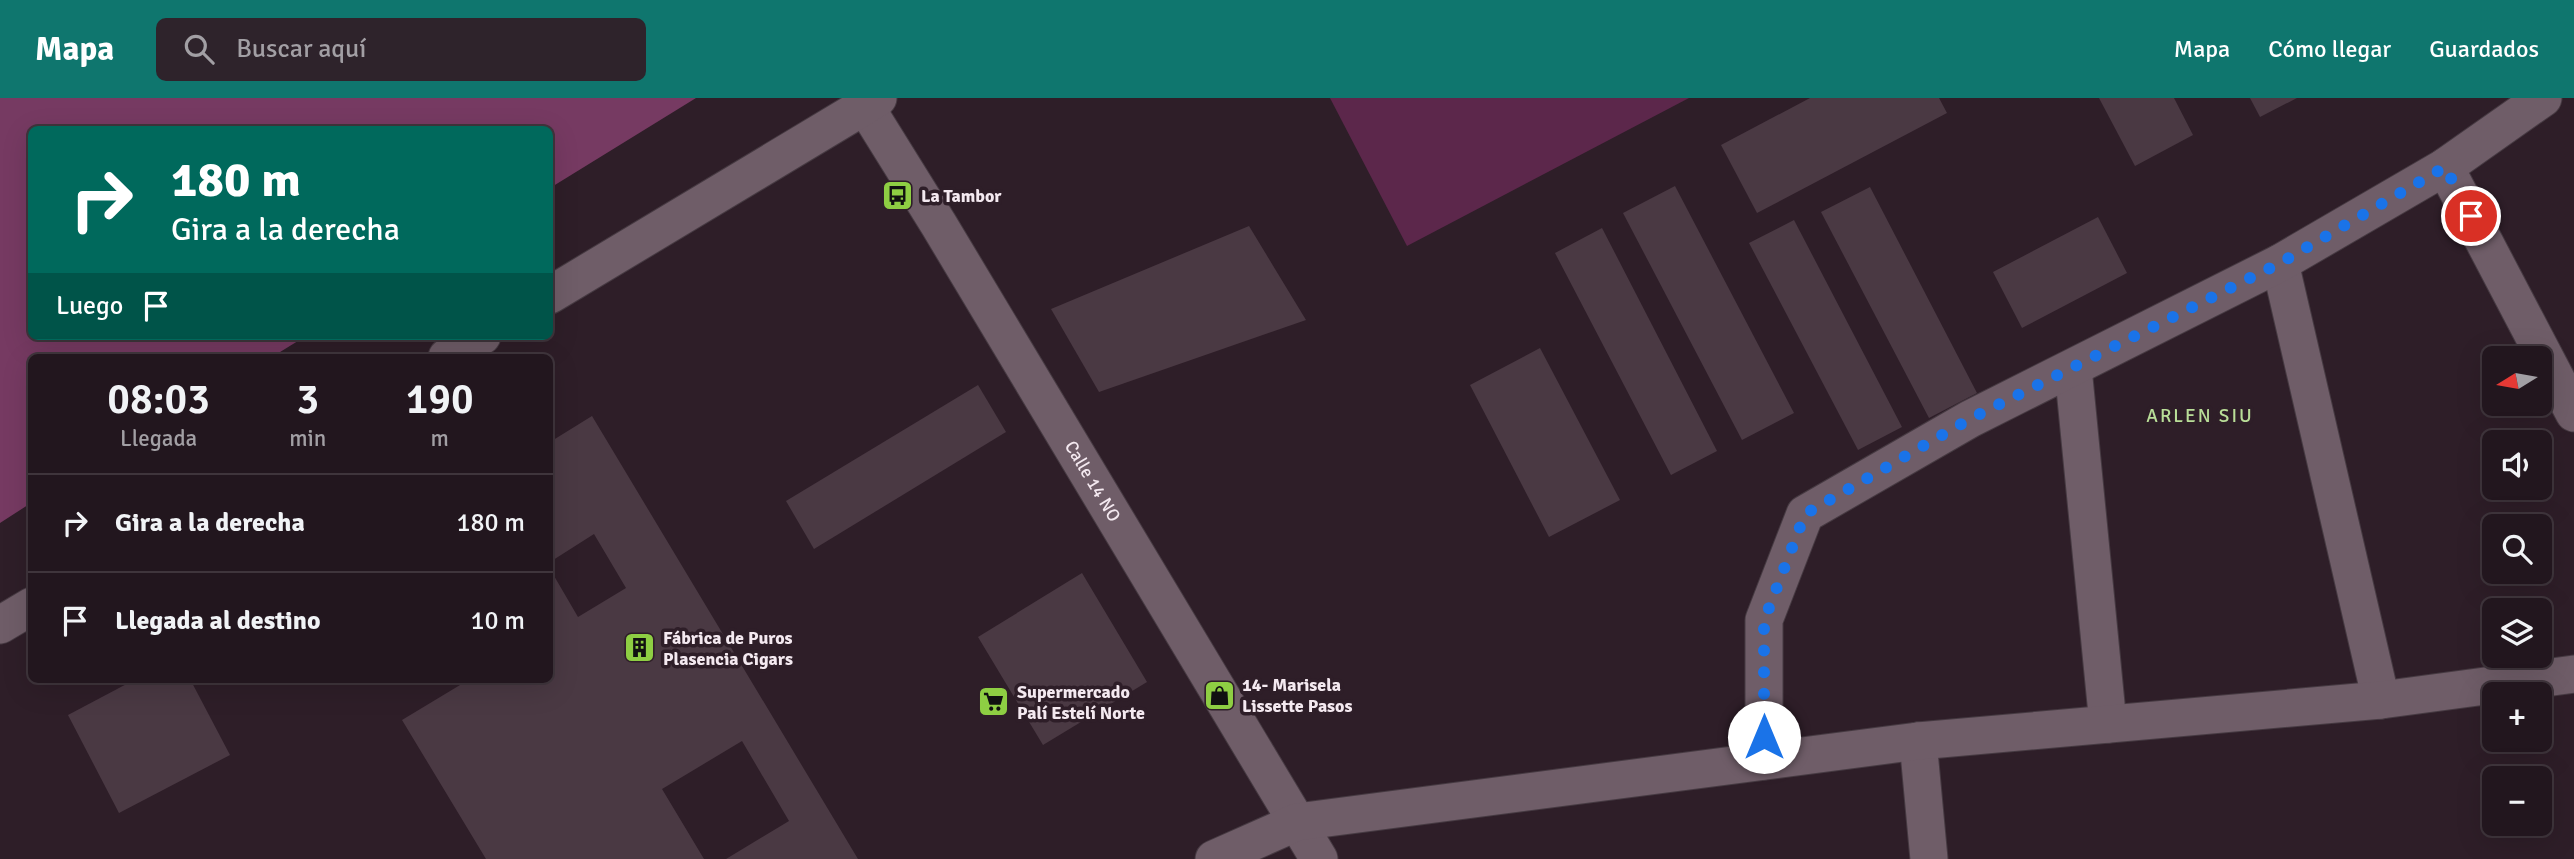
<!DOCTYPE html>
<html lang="es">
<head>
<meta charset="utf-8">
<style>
  body { margin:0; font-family:Signika,sans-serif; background:#2e232b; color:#f1f3f6; height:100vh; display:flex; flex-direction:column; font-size:26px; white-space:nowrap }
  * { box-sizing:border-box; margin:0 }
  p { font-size:23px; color:#a29fa4 }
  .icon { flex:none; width:38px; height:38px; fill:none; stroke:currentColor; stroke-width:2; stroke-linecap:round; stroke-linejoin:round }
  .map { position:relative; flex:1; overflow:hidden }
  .sheet { position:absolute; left:28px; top:256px; width:525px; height:329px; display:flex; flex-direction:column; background:#22161e; border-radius:10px; box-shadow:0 7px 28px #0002,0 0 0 2px #3f353c }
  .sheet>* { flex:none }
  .banner { position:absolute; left:28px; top:28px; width:525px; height:214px; border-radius:10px; box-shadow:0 7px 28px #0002,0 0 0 2px #3f353c; background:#00695c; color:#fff; overflow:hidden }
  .needle { width:46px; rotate:259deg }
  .fabs { position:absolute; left:2482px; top:248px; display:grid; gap:14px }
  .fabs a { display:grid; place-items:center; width:70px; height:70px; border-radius:10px; background:#22161e; box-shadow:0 7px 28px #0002,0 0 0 2px #3f353c; font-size:35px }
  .pin { position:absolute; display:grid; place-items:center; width:60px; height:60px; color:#fff; margin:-30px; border:4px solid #fff; border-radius:50%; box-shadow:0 2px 7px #0007 }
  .me { position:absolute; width:77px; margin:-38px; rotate:0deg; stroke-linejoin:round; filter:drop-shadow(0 0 5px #0008) }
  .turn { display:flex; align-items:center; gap:24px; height:147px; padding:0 28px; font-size:32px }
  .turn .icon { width:91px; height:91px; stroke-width:2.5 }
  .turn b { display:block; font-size:49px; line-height:60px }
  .then { display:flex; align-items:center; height:66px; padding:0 28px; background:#0003; gap:14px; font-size:26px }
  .eta { display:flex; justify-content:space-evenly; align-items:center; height:119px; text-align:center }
  .eta b { font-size:42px; font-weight:600; line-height:49px }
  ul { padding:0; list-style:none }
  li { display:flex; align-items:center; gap:21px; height:98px; padding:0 28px; border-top:2px solid #3f353c }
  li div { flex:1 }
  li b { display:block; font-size:26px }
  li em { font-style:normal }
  header { display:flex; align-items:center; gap:42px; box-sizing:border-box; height:98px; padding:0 35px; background:#0f766e; color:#fff }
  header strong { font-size:33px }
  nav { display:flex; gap:38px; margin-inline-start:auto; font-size:24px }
  .search { width:490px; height:63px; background:#2e232b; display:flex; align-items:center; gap:18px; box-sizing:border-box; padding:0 24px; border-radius:10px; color:#a29fa4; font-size:26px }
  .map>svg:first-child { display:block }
  .green { fill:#5c274b }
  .forest { fill:#763a62 }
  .building { fill:#4a3943 }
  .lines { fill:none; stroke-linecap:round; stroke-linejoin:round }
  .minor-casing { stroke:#463a42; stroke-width:39 }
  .minor { stroke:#6f5d68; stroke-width:37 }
  .route { stroke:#1a73e8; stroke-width:12; stroke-dasharray:0 21.6 }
  .labels { text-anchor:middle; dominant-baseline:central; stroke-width:7; stroke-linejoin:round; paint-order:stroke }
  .poi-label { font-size:18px; font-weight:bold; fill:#f4e9f0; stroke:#2e1e28; text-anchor:start }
  .street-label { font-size:18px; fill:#f4e9f0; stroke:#2e1e28 }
  .neighbourhood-label { font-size:19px; letter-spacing:2px; fill:#b9de98; stroke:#2e1e28 }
</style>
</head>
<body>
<header>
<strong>Mapa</strong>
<div class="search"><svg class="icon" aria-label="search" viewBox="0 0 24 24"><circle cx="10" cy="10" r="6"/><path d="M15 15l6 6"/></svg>Buscar aquí</div>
<nav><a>Mapa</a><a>Cómo llegar</a><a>Guardados</a></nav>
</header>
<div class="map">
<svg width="2574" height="761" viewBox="0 0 2574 761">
  <rect width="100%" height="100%" fill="#2e1e28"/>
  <polygon class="green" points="1330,0 1689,0 1407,148"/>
  <polygon class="forest" points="0,0 696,0 550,90 550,32 32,32 32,238 306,238 272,259 32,259 31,405 0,425"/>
  <g class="building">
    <polygon points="1810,0 1939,0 1947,15 1757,115 1721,47"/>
    <polygon points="2099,0 2174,0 2193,37 2135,68"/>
    <polygon points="2250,0 2297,0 2260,19"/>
    <polygon points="1675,88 1794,315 1742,342 1623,115"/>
    <polygon points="1870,89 1977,295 1929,320 1821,114"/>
    <polygon points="2098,119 2127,175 2022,230 1993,174"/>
    <polygon points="1794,122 1902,329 1858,352 1749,145"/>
    <polygon points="1249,128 1306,222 1099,294 1051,211"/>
    <polygon points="1602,130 1717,353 1671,377 1555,155"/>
    <polygon points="1540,250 1620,402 1549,439 1470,287"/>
    <polygon points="978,287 1006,334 814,451 786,403"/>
    <polygon points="592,318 858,761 726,761 789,723 742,643 662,691 704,761 486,761 402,622 470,581 550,581 550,471 578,519 626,490 594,436 550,464 550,344"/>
    <polygon points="1082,475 1147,584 1043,647 978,539"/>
    <polygon points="136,581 190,581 230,657 119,715 68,617"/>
  </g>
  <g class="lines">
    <defs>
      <g id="minor">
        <path id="s1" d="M865,8L939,127L1319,761"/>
        <polyline points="2445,69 2574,315"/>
        <polyline points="2280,165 2381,602"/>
        <polyline points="550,197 878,0"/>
        <polyline points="447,259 482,238"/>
        <polyline points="2073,270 2108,626"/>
        <polyline points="0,527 32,508"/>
        <polyline points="1918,643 1929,761"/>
        <polyline points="1764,663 1764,522 1805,416 1970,321 2280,165 2445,69 2543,0"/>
        <polyline points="1214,761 1297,724 1918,643 2381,602 2574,576"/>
      </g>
    </defs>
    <use href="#minor" class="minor-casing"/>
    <use href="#minor" class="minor"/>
  </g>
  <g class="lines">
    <polyline class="route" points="1764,639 1764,523 1805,416 1970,321 2280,165 2445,69 2471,118"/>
  </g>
  <defs>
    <symbol id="bus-square" viewBox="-11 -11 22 22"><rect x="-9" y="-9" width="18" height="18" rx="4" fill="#8ece43" stroke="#2e1e28"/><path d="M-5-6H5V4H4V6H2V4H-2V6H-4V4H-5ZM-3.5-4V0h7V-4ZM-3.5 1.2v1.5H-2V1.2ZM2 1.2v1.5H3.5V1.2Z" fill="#111"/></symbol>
    <symbol id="building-square" viewBox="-11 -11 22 22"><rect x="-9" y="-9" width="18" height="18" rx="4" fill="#8ece43" stroke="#2e1e28"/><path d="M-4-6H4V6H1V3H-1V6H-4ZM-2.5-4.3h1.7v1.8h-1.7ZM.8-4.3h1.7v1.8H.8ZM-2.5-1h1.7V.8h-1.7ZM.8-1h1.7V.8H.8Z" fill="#111"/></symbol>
    <symbol id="shop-square" viewBox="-11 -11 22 22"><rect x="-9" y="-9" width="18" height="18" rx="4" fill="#8ece43" stroke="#2e1e28"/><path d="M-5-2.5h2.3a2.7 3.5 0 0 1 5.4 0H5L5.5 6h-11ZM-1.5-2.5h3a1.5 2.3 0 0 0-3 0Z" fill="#111"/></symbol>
    <symbol id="supermarket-square" viewBox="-11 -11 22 22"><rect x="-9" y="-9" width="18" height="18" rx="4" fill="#8ece43" stroke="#2e1e28"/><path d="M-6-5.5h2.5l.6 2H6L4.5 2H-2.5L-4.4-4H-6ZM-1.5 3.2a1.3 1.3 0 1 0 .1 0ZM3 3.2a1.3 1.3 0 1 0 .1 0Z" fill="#111"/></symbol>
  </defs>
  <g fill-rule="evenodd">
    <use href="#bus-square" x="880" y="80" width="35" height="35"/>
    <use href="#building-square" x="622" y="532" width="35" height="35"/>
    <use href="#shop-square" x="1202" y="580" width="35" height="35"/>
    <use href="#supermarket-square" x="976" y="586" width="35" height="35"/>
  </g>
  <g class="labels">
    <g class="poi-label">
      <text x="921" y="98">La Tambor</text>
      <text x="663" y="540">Fábrica de Puros<tspan x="663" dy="21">Plasencia Cigars</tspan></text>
      <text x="1242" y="587">14- Marisela<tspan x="1242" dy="21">Lissette Pasos</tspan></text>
      <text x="1017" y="594">Supermercado<tspan x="1017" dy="21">Palí Estelí Norte</tspan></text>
    </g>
    <g class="street-label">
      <text stroke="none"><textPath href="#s1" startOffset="439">Calle 14 NO</textPath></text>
    </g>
    <g class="neighbourhood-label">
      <text x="2200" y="318">ARLEN SIU</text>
    </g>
  </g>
</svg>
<div class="fabs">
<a><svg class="needle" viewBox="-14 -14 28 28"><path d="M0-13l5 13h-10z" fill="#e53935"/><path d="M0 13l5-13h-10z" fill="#a29fa4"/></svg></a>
<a><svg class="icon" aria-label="sound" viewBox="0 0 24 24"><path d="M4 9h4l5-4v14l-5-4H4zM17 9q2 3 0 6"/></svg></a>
<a><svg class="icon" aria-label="search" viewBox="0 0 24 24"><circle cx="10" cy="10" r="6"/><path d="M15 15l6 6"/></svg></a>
<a><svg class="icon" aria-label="layers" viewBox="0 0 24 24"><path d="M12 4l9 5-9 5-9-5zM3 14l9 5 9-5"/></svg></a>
<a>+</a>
<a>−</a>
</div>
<div class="pin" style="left:2471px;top:118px;background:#d93025"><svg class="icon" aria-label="arrive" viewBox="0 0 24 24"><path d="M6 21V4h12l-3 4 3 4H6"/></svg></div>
<svg class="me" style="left:1764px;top:639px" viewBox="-20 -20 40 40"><circle r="19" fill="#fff"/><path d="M0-13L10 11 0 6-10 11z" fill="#1a73e8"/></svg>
<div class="banner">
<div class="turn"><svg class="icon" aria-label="right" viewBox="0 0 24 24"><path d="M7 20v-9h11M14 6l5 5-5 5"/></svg><div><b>180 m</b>Gira a la derecha</div></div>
<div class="then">Luego<svg class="icon" aria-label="arrive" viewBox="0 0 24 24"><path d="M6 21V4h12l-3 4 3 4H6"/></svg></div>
</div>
<section class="sheet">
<div class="eta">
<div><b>08:03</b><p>Llegada</p></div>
<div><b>3</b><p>min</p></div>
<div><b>190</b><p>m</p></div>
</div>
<ul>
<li><svg class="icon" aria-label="right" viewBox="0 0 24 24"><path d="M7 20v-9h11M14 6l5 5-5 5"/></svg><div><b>Gira a la derecha</b></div><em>180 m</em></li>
<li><svg class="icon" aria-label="arrive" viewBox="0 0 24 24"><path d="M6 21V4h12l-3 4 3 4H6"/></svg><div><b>Llegada al destino</b></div><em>10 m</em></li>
</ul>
</section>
</div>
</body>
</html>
